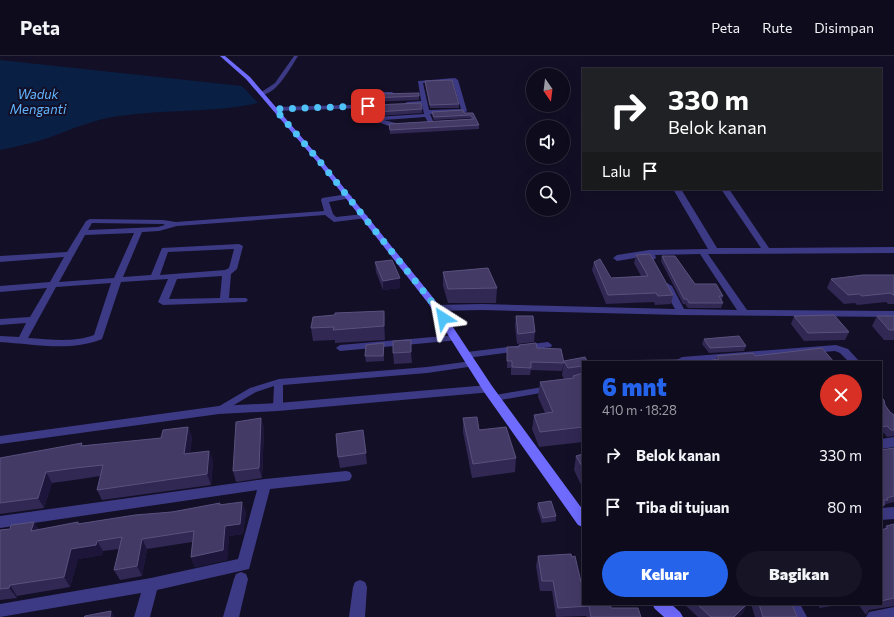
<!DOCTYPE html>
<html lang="id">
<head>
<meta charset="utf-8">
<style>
  body { margin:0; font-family:Commissioner,sans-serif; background:#171425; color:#f1f3f6; height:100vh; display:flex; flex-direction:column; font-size:15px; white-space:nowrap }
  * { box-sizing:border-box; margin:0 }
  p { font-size:13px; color:#9b9ba3 }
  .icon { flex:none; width:22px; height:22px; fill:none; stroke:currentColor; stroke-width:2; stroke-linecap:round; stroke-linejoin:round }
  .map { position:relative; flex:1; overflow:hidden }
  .panel { position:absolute; left:582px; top:305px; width:300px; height:244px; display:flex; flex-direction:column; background:#0e0b1c; border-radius:0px; box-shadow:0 4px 16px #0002,0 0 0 1px #2e2b3b }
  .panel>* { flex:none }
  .hud { position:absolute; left:582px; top:12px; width:300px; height:122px; border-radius:0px; box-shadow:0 4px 16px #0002,0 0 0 1px #2e2b3b; background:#202124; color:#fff; overflow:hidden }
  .needle { width:26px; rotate:166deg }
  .controls { position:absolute; left:526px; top:12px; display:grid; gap:8px }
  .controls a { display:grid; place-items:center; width:44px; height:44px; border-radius:50%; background:#0e0b1c; box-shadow:0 4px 16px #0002,0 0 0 1px #2e2b3b; font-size:20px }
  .pin { position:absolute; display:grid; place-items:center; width:34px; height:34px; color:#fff; margin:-17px; border-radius:8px; box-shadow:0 2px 6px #0006 }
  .me { position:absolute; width:44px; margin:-22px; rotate:326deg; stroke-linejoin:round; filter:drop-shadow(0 0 3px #0008) }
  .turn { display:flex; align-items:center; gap:14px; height:84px; padding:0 20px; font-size:18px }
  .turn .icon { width:52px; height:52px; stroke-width:2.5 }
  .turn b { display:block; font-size:28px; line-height:34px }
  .then { display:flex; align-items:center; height:38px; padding:0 20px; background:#0003; gap:8px; font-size:15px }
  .round { display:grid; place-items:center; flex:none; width:42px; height:42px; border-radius:21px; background:#171425 }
  .headline { display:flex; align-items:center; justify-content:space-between; height:68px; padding:0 20px }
  h1 { font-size:24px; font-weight:800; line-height:30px; color:#2563eb }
  .cta { display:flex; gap:8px; margin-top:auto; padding:8px 20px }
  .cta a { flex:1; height:46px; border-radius:24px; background:#2563eb; color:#fff; font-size:16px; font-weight:800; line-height:46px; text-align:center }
  .cta a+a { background:#171425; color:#f1f3f6 }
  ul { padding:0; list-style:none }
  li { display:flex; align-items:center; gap:12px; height:52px; padding:0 20px }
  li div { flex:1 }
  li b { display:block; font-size:15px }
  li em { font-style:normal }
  header { display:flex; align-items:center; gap:24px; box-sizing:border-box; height:56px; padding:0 20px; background:#0e0b1c; border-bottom:1px solid #2e2b3b }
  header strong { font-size:19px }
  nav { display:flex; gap:22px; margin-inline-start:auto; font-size:14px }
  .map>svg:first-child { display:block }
  .water { fill:#0a1f44 }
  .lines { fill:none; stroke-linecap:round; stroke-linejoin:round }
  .lane { fill:#3d3a85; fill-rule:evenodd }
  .street { fill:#3d3a85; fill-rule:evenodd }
  .secondary { fill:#6f6bff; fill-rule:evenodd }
  .wall { fill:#312854 }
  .shaded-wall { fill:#1d163a }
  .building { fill:#433a66; stroke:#5a527e }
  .route { stroke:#4fc3f7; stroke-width:7; stroke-dasharray:0 12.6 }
  .labels { text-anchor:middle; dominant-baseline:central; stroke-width:4; stroke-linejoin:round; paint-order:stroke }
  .far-water-label { font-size:13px; font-style:italic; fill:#62b6ff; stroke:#130f26 }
</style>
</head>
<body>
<header>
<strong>Peta</strong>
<nav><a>Peta</a><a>Rute</a><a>Disimpan</a></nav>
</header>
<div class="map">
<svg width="894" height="561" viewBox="0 0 894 561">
  <rect width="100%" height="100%" fill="#130f26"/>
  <path class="water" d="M0,4L242,30L258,47C213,57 166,53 119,60C97,63 77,71 56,79C38,86 19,90 0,94Z"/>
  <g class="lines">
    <g class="lane">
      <polygon points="456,279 459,280 460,282 459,284 340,295 336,292 340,289"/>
      <polygon points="548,286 552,289 551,291 467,302 463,299 467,296"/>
      <polygon points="472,305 475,306 476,308 475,310 427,317 283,329 283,351 281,353 275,353 273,351 274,330 256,336 222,356 216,356 214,354 216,352 250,332 279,323 427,311"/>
      <polygon points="549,330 552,331 553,333 552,335 495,345 492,344 491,342 492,340 495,339"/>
    </g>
    <g class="street">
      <path d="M294,0H298C291,11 276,40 260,39V37L275,27Z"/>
      <path d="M455,22L458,24L467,55L464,57L430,58L434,67L431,69L429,68L425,61L384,64L403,69C394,75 380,66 371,63L366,52L275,55L272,53L275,51L385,48L387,49V51L372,52L375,61L424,58L422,49L407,50L404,48L407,46L421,45L418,25ZM453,26L461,53L429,54L423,27Z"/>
      <polygon points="376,36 392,36 395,38 392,40 374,39 373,38"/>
      <polygon points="673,133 681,133 717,192 761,192 721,133 729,133 769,192 894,191 894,197 708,198 747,254 894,255 894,261 681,259 482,254 436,255 431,252 436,249 482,248 675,253 662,230 667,227 672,230 684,253 737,254 700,198 655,199 656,202 652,205 649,204 647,200 617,205 613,202 617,199 649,194 708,193"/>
      <path d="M348,138L352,140L351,142L329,146L333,158L336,161L364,158L368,160L367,162L334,166L325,159L177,170L159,175L142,176L123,221L151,219L162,192L239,188L243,190L237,213L231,218L229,242H246L248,244L246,246L163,249L158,246L168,223L121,226L102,283C70,296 33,288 0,286V280L19,281L26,267L0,269V263L30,261L47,232L0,236V230L50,226L64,201L0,206V200L67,196L86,165L90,163L163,164L176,166L324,155L321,144L322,142ZM92,167L163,168L165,169L158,171L88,174ZM134,177L114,222L59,226L85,179ZM234,193L229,212L225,214L160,219L168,196ZM222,220L220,242L169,243L177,223ZM111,227L94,279C74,287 49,283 28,282L56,231Z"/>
      <polygon points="836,289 848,293 860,306 849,306 840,297 835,295 700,306 674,306 682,301"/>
      <polygon points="488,329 492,330 493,333 492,336 278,355 219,358 0,388 0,380 219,350 278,347"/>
      <polygon points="894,381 894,391 881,393 881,383"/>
      <polygon points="346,415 350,416 352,420 350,424 346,425 270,433 249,513 157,534 150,561 134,561 141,537 0,561 0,548 151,522 238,503 257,434 0,472 0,460 265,423"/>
      <polygon points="894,451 894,463 881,464 881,452"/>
      <polygon points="241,516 246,518 248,523 239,561 223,561 234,523 236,518"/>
      <polygon points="360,524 365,526 367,531 365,561 349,561 353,531 355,526"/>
      <polygon points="784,548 800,548 807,561 791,561"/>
      <polygon points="894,551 894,561 866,561 869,556"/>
    </g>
    <g class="secondary">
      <polygon points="220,0 225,0 250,21 323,106 435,244 492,330 583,454 583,471 578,469 484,336 428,247 319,108 246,23"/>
      <polygon points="652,548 671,548 680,556 683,561 664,561 655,553"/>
    </g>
  </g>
  <g class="wall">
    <polygon points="425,25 459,48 459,52 430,52 425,28"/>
    <polygon points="379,38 419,40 419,44 371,46 371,41 379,41"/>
    <polygon points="373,49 422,53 422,57 377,60 373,52"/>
    <polygon points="432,56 464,57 473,57 479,69 479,73 390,78 389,68 471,63 470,62 434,64 432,59"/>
    <polygon points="636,199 673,239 671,248 655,249 654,246 606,248 592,214 594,206 611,222 641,220 634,207"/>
    <polygon points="662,200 695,228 723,240 722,244 721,244 723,247 721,252 688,252 685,248 683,248 661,205"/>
    <polygon points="375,206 400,232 383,234 376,216"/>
    <polygon points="443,216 497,232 496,247 448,247 443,230"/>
    <polygon points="894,219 894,248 888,248 886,246 857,249 855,247 844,248 827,232 831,223"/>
    <polygon points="384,255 385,268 385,284 335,287 335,284 313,285 311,272 335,259"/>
    <polygon points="516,260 535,276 534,286 517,288 515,270"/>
    <polygon points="794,260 849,276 845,284 804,285 791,268"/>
    <polygon points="877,260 894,260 894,284 884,284 872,270"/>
    <polygon points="704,283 746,290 744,295 709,297 702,288"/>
    <polygon points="384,287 384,305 366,306 365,300"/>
    <polygon points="519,289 537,292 564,307 562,315 531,314 530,319 511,319 511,312 507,312 507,291 519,291"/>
    <polygon points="411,296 412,307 394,308 393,297"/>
    <polygon points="717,300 755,300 834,306 711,306 712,304 716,303"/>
    <polygon points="564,305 583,306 583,386 539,391 532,373 534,359 545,357 538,341 540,326 564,323 562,319"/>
    <polygon points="881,341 885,349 890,356 894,359 894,380 887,381 883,376 881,377"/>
    <polygon points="261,362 264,373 262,422 236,426 233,415"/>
    <polygon points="463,362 516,402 515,416 472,422 463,376"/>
    <polygon points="188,371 192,381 190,397 209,395 213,405 211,429 102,444 97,434 100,420 81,423 52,427 44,452 0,458 0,402 161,382"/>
    <polygon points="363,374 367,408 340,412 338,401"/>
    <polygon points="894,392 894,446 886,448 881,453 881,394"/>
    <polygon points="583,398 583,433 574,414 576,400"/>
    <polygon points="538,447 556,460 556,465 542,467 537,452"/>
    <polygon points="220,449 246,456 243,478 229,480 227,504 195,511 191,501 192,486 147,493 142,520 120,524 114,514 119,493 103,495 102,499 78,503 70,531 17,540 17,542 0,544 0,474 10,473 34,466 39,474 78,466 79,468"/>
    <polygon points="894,468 894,550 869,554 866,559 858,548 881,548 881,474 884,473 886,470"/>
    <polygon points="538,500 581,526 611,552 641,561 587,561 586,560 556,561 552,535 540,535 536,510"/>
    <polygon points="684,548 747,548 743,557 739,561 698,561"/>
    <polygon points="751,548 792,548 797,561 755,561"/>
    <polygon points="817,548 843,548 820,552"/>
  </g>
  <g class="shaded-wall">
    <polygon points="400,222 400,232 383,234 383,225"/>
    <polygon points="384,255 385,268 385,284 384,270"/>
    <polygon points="261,362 264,373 262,422 259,412"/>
    <polygon points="188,371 192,381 188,409 184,398"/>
    <polygon points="209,395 213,405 211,429 207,418"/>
    <polygon points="46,416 52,427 44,452 38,442"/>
    <polygon points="242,446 246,456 243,478 229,480 227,504 195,511 191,501 225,470"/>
    <polygon points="34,466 41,476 31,475"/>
    <polygon points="142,483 147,493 142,520 137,510"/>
    <polygon points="97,485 103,495 102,499 78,503 70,531 64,521 71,493"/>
    <polygon points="10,529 17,540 17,542 9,532"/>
    <polygon points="747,548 743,557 739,561 734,561"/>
    <polygon points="111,555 115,561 110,561"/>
  </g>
  <g class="building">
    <polygon points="452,24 459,48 430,49 425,25"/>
    <polygon points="419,37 419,40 371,42 371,41 379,41 379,38"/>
    <polygon points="421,47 422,53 377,56 373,49"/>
    <polygon points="463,54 464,57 473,57 479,69 390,74 389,68 474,63 470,59 434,61 432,56"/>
    <polygon points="650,198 673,239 658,240 656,237 608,239 594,206 600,203 611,222 648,220 636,199"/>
    <polygon points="662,200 675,200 695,228 716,228 723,240 719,240 723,247 689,247 687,243 684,243"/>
    <polygon points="392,204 400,222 383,225 375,206"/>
    <polygon points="488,212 497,232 448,233 443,216"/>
    <polygon points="863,219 894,219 894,239 893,239 891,237 862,240 859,238 848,239 831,223"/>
    <polygon points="384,255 384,270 333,274 334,271 311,272 313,261 335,259 335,257"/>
    <polygon points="834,259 849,276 808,277 794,260"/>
    <polygon points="516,260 533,260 535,276 518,278"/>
    <polygon points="877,260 894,260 894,274 889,274"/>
    <polygon points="739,280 746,290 710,292 704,283"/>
    <polygon points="411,284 411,296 393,297 393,285"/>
    <polygon points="384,287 383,300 365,300 366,289"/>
    <polygon points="536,287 537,292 561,293 564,307 531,306 531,312 512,311 512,305 507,305 507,291 519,291 519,289"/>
    <polygon points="822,292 834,306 714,306 712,304 719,303 717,300 753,297 755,300"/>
    <polygon points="585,301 587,305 679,304 680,306 583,306 583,310 568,312 564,305"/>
    <polygon points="583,317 583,371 540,376 534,359 553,356 540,326 574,322 573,320"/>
    <polygon points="881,341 884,344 885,349 890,356 894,359 894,374 891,374 887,370 881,371"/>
    <polygon points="477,361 479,374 506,371 516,402 473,408 463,362"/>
    <polygon points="261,362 259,412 233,415 236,366"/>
    <polygon points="188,371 184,398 209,395 207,418 97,434 103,409 75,412 46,416 38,442 0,447 0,402 82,387 81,390 161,382 163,374"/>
    <polygon points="363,374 366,397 338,401 336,378"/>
    <polygon points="894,392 894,440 887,442 888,444 884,444 884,449 881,450 881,394"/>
    <polygon points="583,398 583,412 576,400"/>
    <polygon points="551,445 556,460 543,462 538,447"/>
    <polygon points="242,446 240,468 225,470 223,494 191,501 194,475 142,483 137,510 114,514 122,481 97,485 96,489 71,493 64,521 10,529 9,532 0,533 0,474 10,473 11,469 34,466 31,475 78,466 78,468 135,459 172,456 220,447 219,449"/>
    <polygon points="894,468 894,542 881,545 881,474 888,472 886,470"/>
    <polygon points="571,498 572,501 575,500 581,526 583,526 583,548 610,548 611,552 638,552 641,561 591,561 589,550 558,552 553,525 542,525 538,500"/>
    <polygon points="697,548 747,548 734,561 711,561"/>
    <polygon points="759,548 792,548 797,561 763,561"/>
    <polygon points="111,555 110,561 84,561 85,560"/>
  </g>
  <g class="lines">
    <polyline class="route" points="368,50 275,53 321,107 432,246 443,262"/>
  </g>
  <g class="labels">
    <g class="far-water-label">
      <text x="38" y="38">Waduk<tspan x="38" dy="15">Menganti</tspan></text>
    </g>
  </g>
</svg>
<div class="controls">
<a><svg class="needle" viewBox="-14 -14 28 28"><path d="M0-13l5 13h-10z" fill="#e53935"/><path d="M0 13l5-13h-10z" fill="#9b9ba3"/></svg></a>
<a><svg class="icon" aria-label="sound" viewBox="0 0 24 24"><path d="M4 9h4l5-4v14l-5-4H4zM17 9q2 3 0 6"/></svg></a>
<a><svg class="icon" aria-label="search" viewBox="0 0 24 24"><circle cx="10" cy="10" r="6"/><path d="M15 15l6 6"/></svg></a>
</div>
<div class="pin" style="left:368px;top:50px;background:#d93025"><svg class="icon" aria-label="arrive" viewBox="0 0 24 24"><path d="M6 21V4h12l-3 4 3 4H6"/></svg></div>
<svg class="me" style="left:443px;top:262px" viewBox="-20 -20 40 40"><path d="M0-17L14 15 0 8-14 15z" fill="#4fc3f7" stroke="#fff" stroke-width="4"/></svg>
<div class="hud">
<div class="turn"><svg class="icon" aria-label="right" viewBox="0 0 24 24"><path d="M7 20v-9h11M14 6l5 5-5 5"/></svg><div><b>330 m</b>Belok kanan</div></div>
<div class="then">Lalu<svg class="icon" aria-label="arrive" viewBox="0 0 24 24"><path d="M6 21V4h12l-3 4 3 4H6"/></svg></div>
</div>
<section class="panel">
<div class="headline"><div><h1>6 mnt</h1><p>410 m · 18:28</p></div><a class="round" style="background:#d93025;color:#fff"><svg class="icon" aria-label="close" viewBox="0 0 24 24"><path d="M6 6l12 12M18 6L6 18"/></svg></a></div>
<ul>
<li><svg class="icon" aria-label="right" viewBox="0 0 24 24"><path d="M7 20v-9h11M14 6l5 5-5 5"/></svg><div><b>Belok kanan</b></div><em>330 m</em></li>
<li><svg class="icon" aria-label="arrive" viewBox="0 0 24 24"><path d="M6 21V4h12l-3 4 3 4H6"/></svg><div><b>Tiba di tujuan</b></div><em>80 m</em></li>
</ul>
<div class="cta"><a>Keluar</a><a>Bagikan</a></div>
</section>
</div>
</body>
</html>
